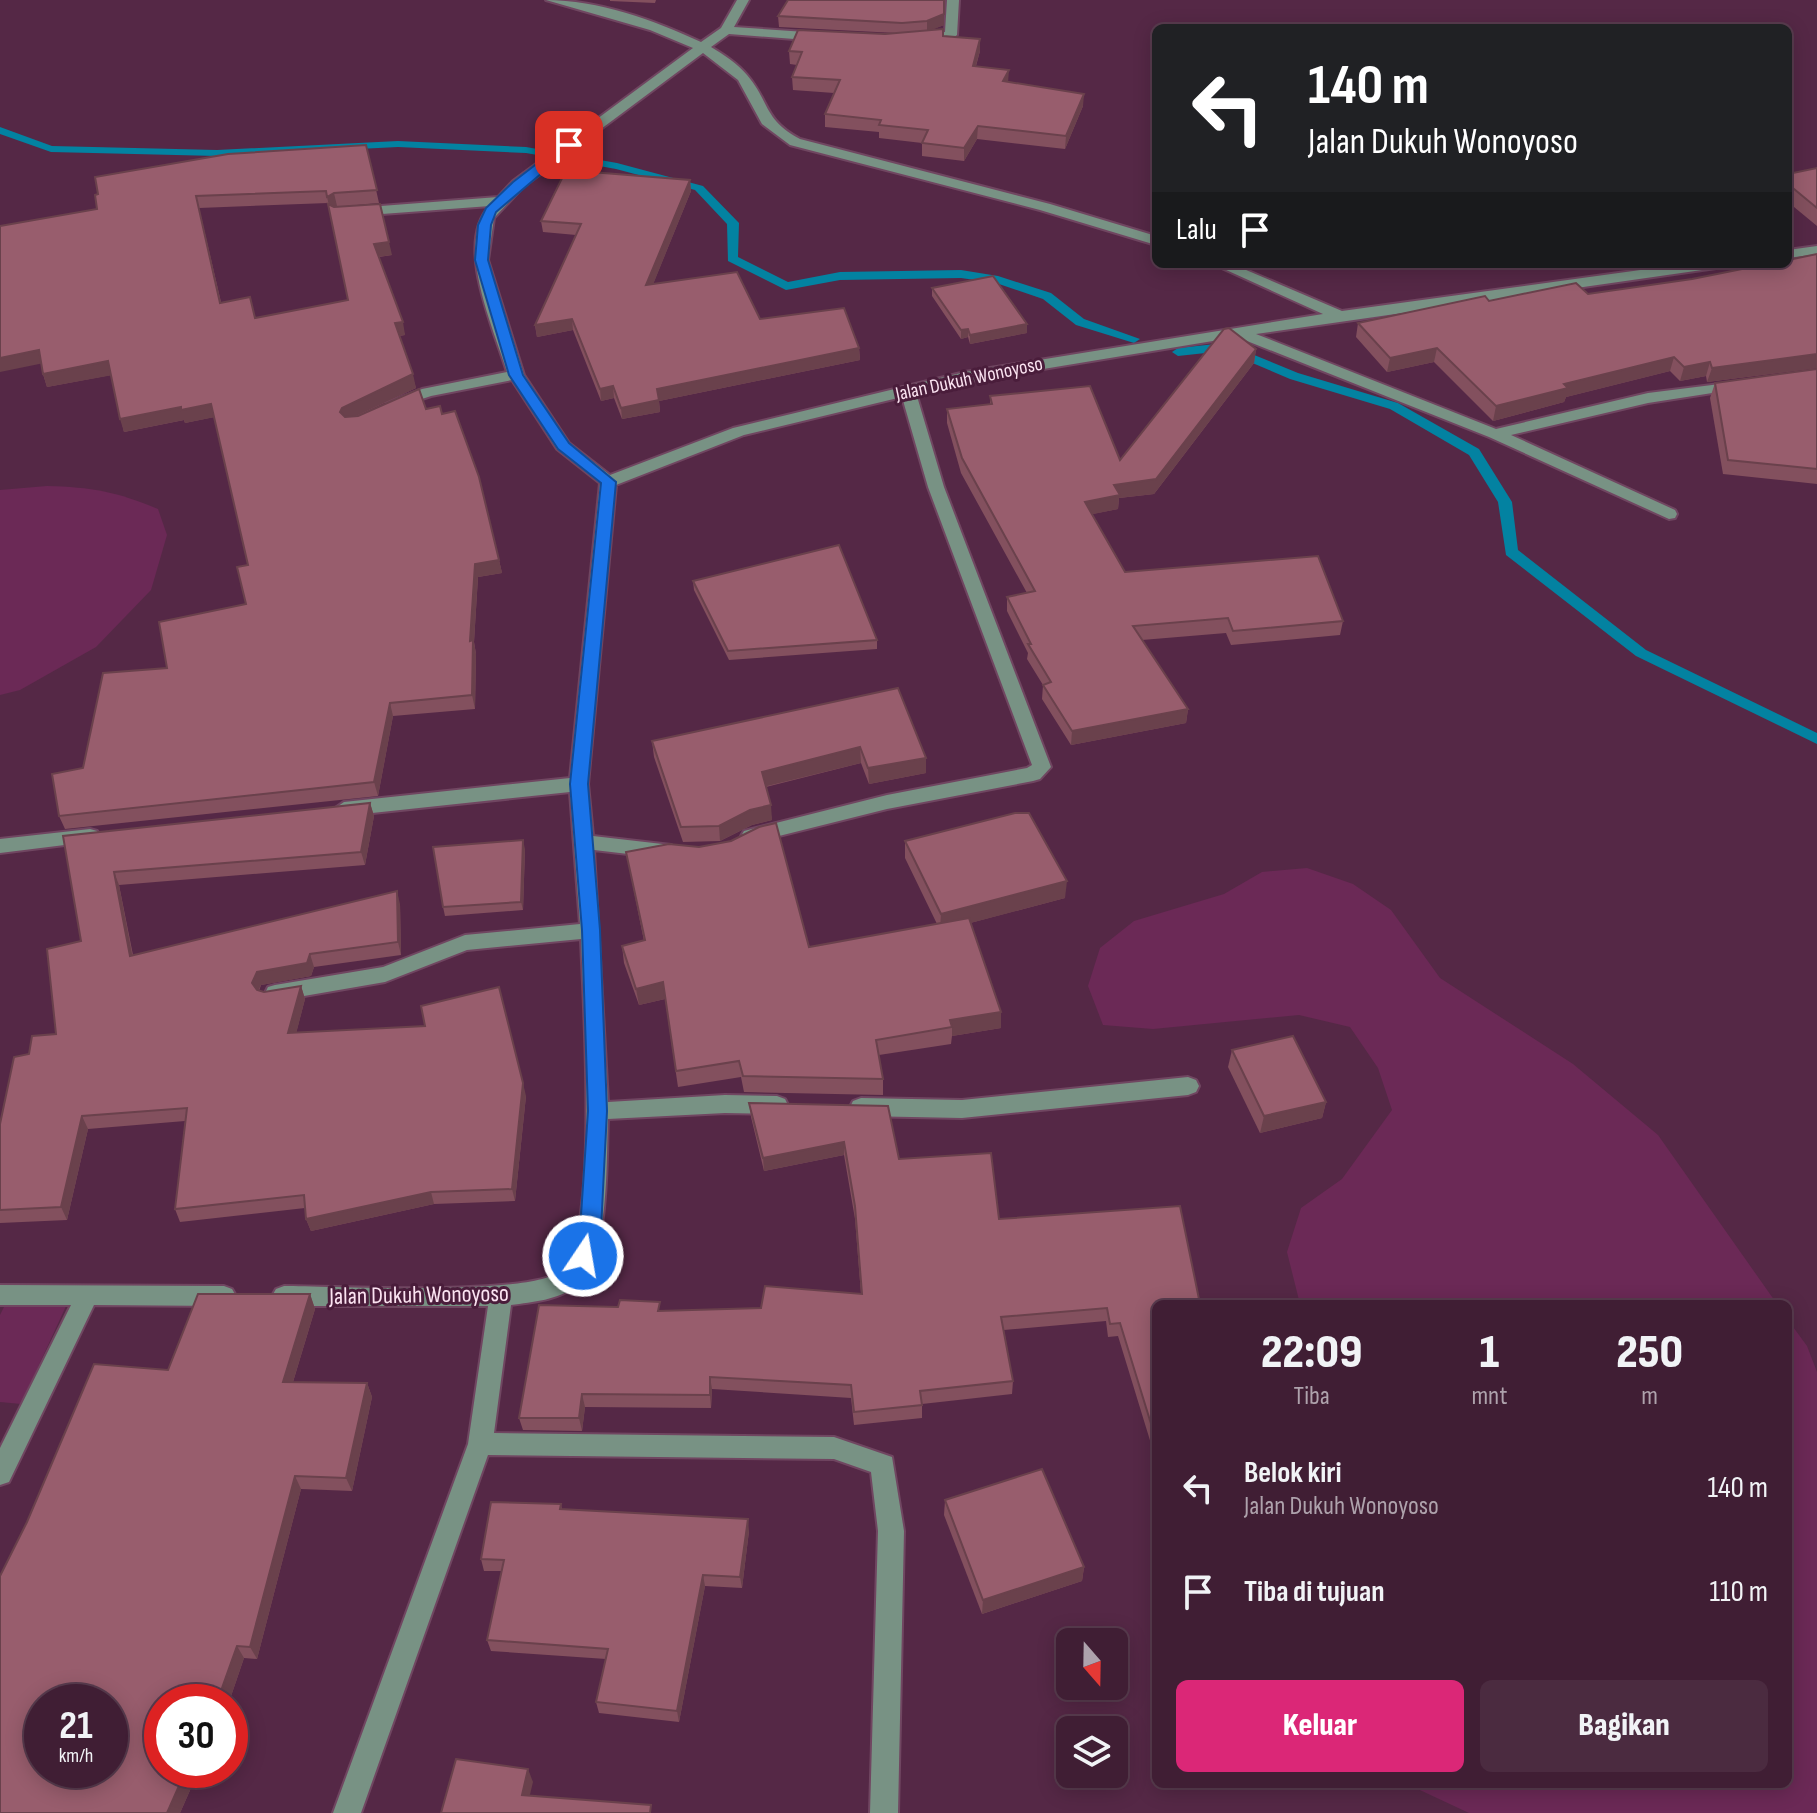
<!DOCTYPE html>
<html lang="id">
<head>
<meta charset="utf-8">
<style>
  body { margin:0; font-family:"Sofia Sans Condensed",sans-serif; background:#4b2b40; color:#f1f3f6; height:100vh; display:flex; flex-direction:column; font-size:30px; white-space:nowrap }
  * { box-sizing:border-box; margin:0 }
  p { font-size:26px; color:#aea2ac }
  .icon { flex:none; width:44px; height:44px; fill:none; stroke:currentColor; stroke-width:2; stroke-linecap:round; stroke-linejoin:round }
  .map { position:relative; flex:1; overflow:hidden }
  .side { position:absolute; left:1152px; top:1300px; width:640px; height:488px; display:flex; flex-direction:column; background:#401e34; border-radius:12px; box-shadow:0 4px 20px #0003,0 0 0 2px #593c4f }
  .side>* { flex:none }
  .guide { position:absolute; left:1152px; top:24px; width:640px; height:244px; border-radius:12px; box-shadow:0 4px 20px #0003,0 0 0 2px #593c4f; background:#202124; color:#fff; overflow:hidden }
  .needle { width:52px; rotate:160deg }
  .buttons { position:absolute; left:1056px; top:1628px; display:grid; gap:16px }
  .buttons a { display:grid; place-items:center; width:72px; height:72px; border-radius:12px; background:#401e34; box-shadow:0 4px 20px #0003,0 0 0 2px #593c4f; font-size:40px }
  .speed { position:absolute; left:24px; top:1684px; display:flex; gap:16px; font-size:40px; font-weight:700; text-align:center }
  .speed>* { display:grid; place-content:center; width:104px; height:104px; border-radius:50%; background:#401e34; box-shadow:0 4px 20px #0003,0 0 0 2px #593c4f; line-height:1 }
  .speed small { font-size:20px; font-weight:400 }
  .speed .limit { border:12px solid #d22; background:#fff; color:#111 }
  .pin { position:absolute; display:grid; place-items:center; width:68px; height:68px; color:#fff; margin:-34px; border-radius:16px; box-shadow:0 4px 12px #0006 }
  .me { position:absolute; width:88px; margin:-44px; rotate:12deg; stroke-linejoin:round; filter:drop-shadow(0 0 6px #0008) }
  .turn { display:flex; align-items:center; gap:28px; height:168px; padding:0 24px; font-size:36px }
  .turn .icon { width:104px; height:104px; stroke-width:2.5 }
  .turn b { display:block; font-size:56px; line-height:68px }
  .then { display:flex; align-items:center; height:76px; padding:0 24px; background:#0003; gap:16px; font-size:30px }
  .eta { display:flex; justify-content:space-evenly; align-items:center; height:136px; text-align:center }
  .eta b { font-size:48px; font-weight:800; line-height:56px }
  .primary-button { display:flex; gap:16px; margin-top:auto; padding:16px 24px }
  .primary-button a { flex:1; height:92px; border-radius:12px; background:#db2777; color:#fff; font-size:32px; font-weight:800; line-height:92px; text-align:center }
  .primary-button a+a { background:#4b2b40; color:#f1f3f6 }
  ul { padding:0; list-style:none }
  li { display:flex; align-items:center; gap:24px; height:104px; padding:0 24px }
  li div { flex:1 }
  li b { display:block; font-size:30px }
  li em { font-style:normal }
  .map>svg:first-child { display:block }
  .green { fill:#6b2956 }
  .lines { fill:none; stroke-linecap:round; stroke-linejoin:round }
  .stream { fill:#0382a1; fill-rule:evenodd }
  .minor-casing { stroke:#704661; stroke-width:4 }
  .minor { fill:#789284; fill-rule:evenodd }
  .wall { fill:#83505e; fill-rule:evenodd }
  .shaded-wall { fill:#6a414c }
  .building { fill:#985d6d; stroke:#6a414c; stroke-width:2; fill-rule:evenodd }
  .route { fill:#1a73e8; stroke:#114b97; stroke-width:2 }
  .labels { text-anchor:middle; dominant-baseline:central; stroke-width:6; stroke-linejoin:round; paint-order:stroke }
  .far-street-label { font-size:20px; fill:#fbe3f1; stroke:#4a1d3b }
  .street-label { font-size:24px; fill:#fbe3f1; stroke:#4a1d3b }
</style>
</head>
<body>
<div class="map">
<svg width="1817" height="1813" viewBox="0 0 1817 1813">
  <rect width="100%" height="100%" fill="#552846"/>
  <g class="green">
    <path d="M47,486C91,487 118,492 158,509L167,535L151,590L96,647L20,690L0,695V490Z"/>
    <polygon points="1307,868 1353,884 1391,910 1440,978 1573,1064 1658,1135 1777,1304 1300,1304 1287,1252 1301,1208 1342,1179 1392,1110 1378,1068 1350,1027 1299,1015 1153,1029 1103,1025 1088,986 1100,948 1134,921 1224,894 1262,872"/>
    <polygon points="9,1297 67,1304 21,1404 0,1402 0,1315"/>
    <polygon points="1788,1320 1807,1346 1817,1372 1817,1813 1469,1813 1407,1784 1788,1784"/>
  </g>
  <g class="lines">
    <g class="stream">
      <polygon points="0,127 52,146 217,150 398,141 526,147 617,163 703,186 739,223 738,257 788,282 840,272 961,270 998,276 1051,293 1084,319 1140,339 1134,343 1076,325 1043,299 996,283 961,278 840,280 786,290 728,261 727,224 695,190 616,169 526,153 398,147 217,156 51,152 0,134"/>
      <polygon points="1225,343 1298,373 1398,403 1479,449 1512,502 1518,550 1646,650 1817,733 1817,744 1636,656 1506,555 1498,502 1469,455 1390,409 1290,379 1224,351 1178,356 1172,352 1178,348"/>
    </g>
    <defs>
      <g id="minor">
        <path d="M546,0C598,0 654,20 701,42L721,28L737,0H749L734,27L820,33L826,37L820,41L729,34L711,47C724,55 737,63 747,75C770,102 763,119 800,139L1050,204L1156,236V245L1040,210L790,145L762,124L738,80L703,53L523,187L494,218L488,260L524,375L569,443L610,475L733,428L965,372L1323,314L1213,264H1232L1342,311L1684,264H1723L1716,268L1256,334L1496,429L1648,393L1744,381V387L1738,389L1648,403L1511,435L1675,510L1677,514L1675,518L1669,519L1489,437L1237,337L965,382L916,393L944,487L1051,767L1040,779L1033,781L887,809L751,843L741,836L744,831L887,795L1027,768L1032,765L928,487L902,397L744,435L616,485L588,784L593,836L671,845L681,852L671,859L594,850L608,1102L725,1095L777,1096L785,1099L788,1105L785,1111L777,1114L725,1113L608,1119C606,1161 610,1259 576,1286C558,1300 533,1302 511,1305L494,1433L834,1437L892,1457L904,1531L898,1813H870L878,1531L871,1472L834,1459L488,1455L361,1813H333L468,1444L488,1306H284L276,1303L272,1296L276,1289L284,1286C331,1286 535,1297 562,1270C600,1231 583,999 581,939L467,950L385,982L275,1001L268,999L265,993L268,987L275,985L383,967L465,935L580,924L570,792L344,816L334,809L344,802L570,778L600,483L557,449L512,380L431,396L395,408L387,403L422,389L507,372C494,329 454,243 490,206L355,216L348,212L355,208L498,197L513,181L693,48L650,30Z"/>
        <polygon points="947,0 959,0 957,35 951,39 920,41 920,35 945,32"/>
        <polygon points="1817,246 1817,254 1788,258 1788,250"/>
        <polygon points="90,829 97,831 100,836 97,841 0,853 0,839"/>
        <polygon points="1188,1077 1196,1080 1199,1086 1196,1092 1188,1095 962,1118 861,1116 853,1113 850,1107 853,1101 861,1098 962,1100"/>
        <polygon points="0,1285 224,1286 232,1289 236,1296 232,1303 224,1306 94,1305 9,1482 0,1485 0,1448 71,1305 0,1305"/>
      </g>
    </defs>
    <use href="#minor" class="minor-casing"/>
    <use href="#minor" class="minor"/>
  </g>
  <g class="wall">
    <polygon points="610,0 656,0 655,3 610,1"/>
    <polygon points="944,0 944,25 930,30 943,36 980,39 980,51 976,66 1008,82 1083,106 1065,149 977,139 964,161 922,156 922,143 879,138 879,132 825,127 825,114 834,93 793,90 792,77 797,65 790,64 789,51 896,33 779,27 778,16"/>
    <path d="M366,145L379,203L335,207L392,255L379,257L405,335L399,336L416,388L355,417L426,409L499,560L502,573L478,577L474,642L476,654L475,709L393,716L378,796L65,829L59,816L83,768L167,668L246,604L248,565L214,417L185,423L184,420L124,432L111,375L47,387L43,374L97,209ZM328,203L348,300L255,318L221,302L199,208Z"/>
    <polygon points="1817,168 1817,226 1788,202 1788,174"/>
    <polygon points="690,180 691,191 653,284 760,319 859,348 860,360 659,401 660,412 622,419 614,398 601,401 573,330 537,337 535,325 576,235 543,232 541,221"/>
    <polygon points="1817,254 1817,368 1707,382 1706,376 1680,381 1670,371 1566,397 1564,402 1493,421 1434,362 1387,372 1356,337 1358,323 1489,301 1588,294 1692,279"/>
    <polygon points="932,288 1027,324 1027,333 970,344 968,337 961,339 932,296"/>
    <polygon points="1256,349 1254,363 1154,494 1119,498 1118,509 1092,514 1125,572 1343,621 1340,635 1231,645 1226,633 1142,640 1188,709 1186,723 1071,745 1042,699 1043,685 1027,659 1028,653 1007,611 1007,597 1027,593 961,473 947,423 947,409 990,404 990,396 1120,460"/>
    <polygon points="1817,369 1817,484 1723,474 1710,398 1715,383"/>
    <polygon points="693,581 877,640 877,649 729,660 694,590"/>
    <polygon points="898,688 926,758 926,773 869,784 861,763 766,787 772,820 752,825 720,841 683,842 654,757 652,741"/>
    <polygon points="370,803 374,816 365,865 119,885 133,955 400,904 401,955 314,967 311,976 261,985 259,991 264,992 301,986 305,999 296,1033 526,1096 515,1201 434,1204 311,1231 306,1219 305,1208 180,1222 175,1209 185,1121 88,1129 67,1220 0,1223 0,1124 29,1054 56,1034 81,941 63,836"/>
    <polygon points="905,841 1065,898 970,923 1001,1012 1001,1028 952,1036 951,1044 879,1055 883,1079 883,1095 744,1092 741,1077 678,1087 665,999 639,1005 624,963 622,946 644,941 626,852 809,947 937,924 905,858"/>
    <polygon points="525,849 523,910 445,916 443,907"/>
    <polygon points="1232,1050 1326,1102 1322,1118 1260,1133 1228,1067"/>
    <polygon points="749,1103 899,1159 999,1219 1156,1304 1156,1460 1118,1336 1108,1337 1106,1321 1004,1330 1013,1381 1012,1394 922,1404 922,1418 854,1425 851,1398 712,1389 711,1408 585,1407 582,1431 523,1430 519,1418 661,1311 761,1308 861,1294 855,1219 844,1155 764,1171 751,1117"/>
    <polygon points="310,1294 315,1309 293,1382 367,1383 372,1397 352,1491 301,1489 257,1659 244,1658 229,1702 162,1702 199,1770 180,1813 0,1813 168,1370"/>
    <polygon points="945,1500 1084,1567 1082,1581 982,1614 944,1515"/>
    <polygon points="561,1504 562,1510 749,1531 742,1588 705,1586 679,1722 599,1713 596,1702 606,1659 491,1651 487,1640 502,1571 484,1571 481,1559"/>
  </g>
  <g class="shaded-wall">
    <polygon points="944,14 944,25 927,32 927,21"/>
    <polygon points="980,39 980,51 972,79 973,66"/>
    <polygon points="1009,70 1008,83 1003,81"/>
    <polygon points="1084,94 1083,106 1065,149 1066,136"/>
    <polygon points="978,126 977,139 964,161 964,148"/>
    <polygon points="690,180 691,191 648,297 646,285"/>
    <polygon points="334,193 337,206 330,210 327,197"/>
    <polygon points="389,242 392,255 377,257 374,244"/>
    <polygon points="572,319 573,330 537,337 535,325"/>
    <polygon points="403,322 405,335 398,336 395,323"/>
    <polygon points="1027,324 1027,333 970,344 970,335"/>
    <polygon points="968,329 968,337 961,339 961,330"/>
    <polygon points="859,348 860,360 659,401 660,412 622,419 621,408 657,389"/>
    <polygon points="1437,348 1434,362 1387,372 1390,358"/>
    <polygon points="1256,349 1254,363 1154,494 1119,498 1118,509 1084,516 1085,502 1114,485"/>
    <polygon points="39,350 44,363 0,372 0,358"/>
    <polygon points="1817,354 1817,368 1707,382 1712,368"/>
    <polygon points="1674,357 1670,371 1566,397 1564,402 1493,421 1496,406 1564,384"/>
    <polygon points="108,361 113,375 47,387 43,374"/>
    <polygon points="1710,362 1706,376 1680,381 1684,367"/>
    <polygon points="413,374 416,388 345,421 340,412 342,408"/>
    <polygon points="613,386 614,398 601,401 600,389"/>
    <polygon points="211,404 215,417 185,423 184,420 124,432 120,419 181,407"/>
    <polygon points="499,560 502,573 478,577 474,642 476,654 475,709 472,695 470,641 475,564"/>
    <polygon points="390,703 393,716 378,796 374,782"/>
    <polygon points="1188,709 1186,723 1071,745 1072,731"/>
    <polygon points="860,747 861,763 763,787 762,772"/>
    <polygon points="926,758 926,773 869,784 868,768"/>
    <polygon points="370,803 374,816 365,865 361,852"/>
    <polygon points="771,805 772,820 752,825 720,841 719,826 750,810"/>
    <polygon points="523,840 525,849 523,910 521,902"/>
    <polygon points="114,872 119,885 135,969 130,956"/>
    <polygon points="1067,881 1065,898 940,931 941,914"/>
    <polygon points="397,891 400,904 401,955 398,942"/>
    <polygon points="310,954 314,967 311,976 261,985 256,995 252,983 257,972"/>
    <polygon points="663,982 665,999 639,1005 636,989"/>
    <polygon points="301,986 305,999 293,1046 288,1033"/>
    <polygon points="1001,1012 1001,1028 952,1036 952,1027 950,1020"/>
    <polygon points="523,1083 526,1096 515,1201 512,1189"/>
    <polygon points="1326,1102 1322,1118 1260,1133 1264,1116"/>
    <polygon points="82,1116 88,1129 67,1220 61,1207"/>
    <polygon points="844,1142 844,1155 764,1171 763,1158"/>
    <polygon points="431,1192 434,1204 311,1231 306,1219"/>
    <polygon points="310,1294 315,1309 289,1395 283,1382"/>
    <polygon points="710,1377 712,1389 711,1408 710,1395"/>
    <polygon points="367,1383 372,1397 352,1491 346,1478"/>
    <polygon points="582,1394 585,1407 582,1431 579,1418"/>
    <polygon points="295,1476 301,1489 257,1659 250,1647"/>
    <polygon points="748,1519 749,1531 742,1588 740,1577"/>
    <polygon points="1084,1567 1082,1581 982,1614 983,1600"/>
    <polygon points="703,1575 705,1586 679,1722 677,1711"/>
    <polygon points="237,1646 244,1658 229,1702 217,1702"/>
    <polygon points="528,1769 533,1782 527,1807 522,1795"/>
    <polygon points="186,1770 199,1770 180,1813 167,1813"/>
  </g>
  <g class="building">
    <polygon points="788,0 944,0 944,14 927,21 902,23 778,16"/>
    <polygon points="943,29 943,36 980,39 973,66 1009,70 1003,81 1084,94 1066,136 978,126 964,148 922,143 928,130 879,125 881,120 825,114 840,80 792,77 802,52 789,51 798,30 885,34"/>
    <polygon points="366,145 377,190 334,193 327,197 326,191 196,196 220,303 250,297 255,318 348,300 328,204 334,207 380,204 389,242 374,244 403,322 395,323 413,374 342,408 340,412 345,417 358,416 419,389 426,409 440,406 442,414 455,411 479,477 499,560 475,564 470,641 473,640 472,695 390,703 374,782 59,816 52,774 83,768 103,673 167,668 159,622 246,604 237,567 248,565 211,404 181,410 181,407 120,419 108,361 43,374 39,350 0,358 0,226 97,209 95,195 98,194 95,177 228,154"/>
    <polygon points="1817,168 1817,208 1788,184 1788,174"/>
    <polygon points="566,170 690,180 646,285 737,272 760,319 844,308 859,348 657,389 659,400 621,408 613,386 600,389 572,319 535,325 581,224 541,221"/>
    <polygon points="1817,254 1817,354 1712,368 1710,362 1684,367 1674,357 1564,384 1568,388 1496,406 1437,348 1390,358 1358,323 1485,296 1489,301 1576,283 1588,294 1692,279 1767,264 1788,264 1788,260"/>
    <polygon points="993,276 1027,324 970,335 968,329 961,330 932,288"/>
    <polygon points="1229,328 1256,349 1156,479 1114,485 1120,495 1085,502 1125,572 1318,556 1343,621 1233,631 1228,618 1133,626 1188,709 1072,731 1043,685 1051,682 1028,644 1031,644 1007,597 1035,591 962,458 947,409 992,404 990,396 1090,386 1120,460 1224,329"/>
    <polygon points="1817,369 1817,469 1728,460 1715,383"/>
    <polygon points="839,545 877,640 728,651 693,581"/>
    <polygon points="898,688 926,758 868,768 860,747 762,772 771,805 750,810 719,826 681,827 652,741"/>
    <polygon points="370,803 361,852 114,872 130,956 397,891 398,942 310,954 307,963 257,972 252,983 257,990 264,992 301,986 288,1033 425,1026 421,1006 499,987 523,1083 512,1189 431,1192 306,1219 304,1195 175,1209 187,1108 82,1116 61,1207 0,1210 0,1124 14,1057 29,1054 32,1036 56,1034 47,949 81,941 63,836"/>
    <polygon points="1015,813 1029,813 1067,881 941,914 905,841"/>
    <polygon points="776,823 809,947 969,918 1001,1012 950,1020 952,1027 876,1040 883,1079 743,1076 739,1061 676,1071 663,982 636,989 622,946 645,940 626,852 669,844 699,847 731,841 759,827"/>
    <polygon points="523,840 521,902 443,907 433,847"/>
    <polygon points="1293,1036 1326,1102 1264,1116 1232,1050"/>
    <polygon points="749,1103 888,1106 899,1159 991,1153 999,1219 1180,1206 1200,1304 1156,1304 1156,1440 1120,1323 1110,1324 1107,1308 1001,1317 1013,1381 920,1391 922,1405 854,1412 851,1385 710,1377 710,1395 582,1394 579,1418 519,1418 539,1305 618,1307 620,1300 660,1302 658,1311 761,1308 765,1286 862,1294 855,1206 844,1142 763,1158"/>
    <path d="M198,1294H310L283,1382L367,1383L346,1478L295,1476L250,1647L237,1646L217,1702H162V1770H186L167,1813H0V1576L27,1522L94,1364L168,1370ZM42,1702H110V1770H42Z"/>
    <polygon points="1042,1469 1084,1567 983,1600 945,1500"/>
    <polygon points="491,1502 561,1504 560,1509 748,1519 740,1577 703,1575 677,1711 596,1702 608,1649 487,1640 504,1560 481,1559"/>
    <polygon points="456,1759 528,1769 522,1795 651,1805 650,1813 441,1813"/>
  </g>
  <polygon class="route" points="565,142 575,145 496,212 491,225 488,260 523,375 569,443 616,482 588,784 600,930 607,1111 601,1230 590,1262 583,1265 576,1262 573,1256 580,1230 588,1111 582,930 570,784 601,483 558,449 509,375 475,260 478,225 486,208 513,182"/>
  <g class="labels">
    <g class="far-street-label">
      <text transform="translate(969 379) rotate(-12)">Jalan Dukuh Wonoyoso</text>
    </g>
    <g class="street-label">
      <text transform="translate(419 1295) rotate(-1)">Jalan Dukuh Wonoyoso</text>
    </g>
  </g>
</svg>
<div class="buttons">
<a><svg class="needle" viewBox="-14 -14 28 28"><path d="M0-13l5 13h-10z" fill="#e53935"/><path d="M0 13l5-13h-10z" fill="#aea2ac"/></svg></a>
<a><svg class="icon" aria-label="layers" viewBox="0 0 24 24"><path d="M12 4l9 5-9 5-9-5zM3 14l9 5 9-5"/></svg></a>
</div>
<div class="speed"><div>21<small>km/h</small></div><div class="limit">30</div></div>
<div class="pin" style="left:569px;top:145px;background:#d93025"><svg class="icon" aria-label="arrive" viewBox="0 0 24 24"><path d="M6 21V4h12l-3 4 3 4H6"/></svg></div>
<svg class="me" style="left:583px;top:1256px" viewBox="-20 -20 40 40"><circle r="17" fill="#1a73e8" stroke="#fff" stroke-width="3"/><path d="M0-11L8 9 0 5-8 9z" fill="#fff"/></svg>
<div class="guide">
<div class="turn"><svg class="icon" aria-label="left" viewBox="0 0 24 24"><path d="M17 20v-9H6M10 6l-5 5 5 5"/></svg><div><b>140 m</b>Jalan Dukuh Wonoyoso</div></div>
<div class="then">Lalu<svg class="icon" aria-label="arrive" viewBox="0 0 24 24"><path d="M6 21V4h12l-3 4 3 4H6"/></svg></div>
</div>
<section class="side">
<div class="eta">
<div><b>22:09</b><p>Tiba</p></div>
<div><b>1</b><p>mnt</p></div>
<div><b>250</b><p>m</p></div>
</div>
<ul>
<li><svg class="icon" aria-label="left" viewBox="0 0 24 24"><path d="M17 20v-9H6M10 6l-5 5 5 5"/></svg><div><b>Belok kiri</b><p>Jalan Dukuh Wonoyoso</p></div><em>140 m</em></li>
<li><svg class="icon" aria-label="arrive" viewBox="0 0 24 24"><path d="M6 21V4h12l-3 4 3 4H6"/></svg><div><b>Tiba di tujuan</b></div><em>110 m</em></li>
</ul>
<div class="primary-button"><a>Keluar</a><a>Bagikan</a></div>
</section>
</div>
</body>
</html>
